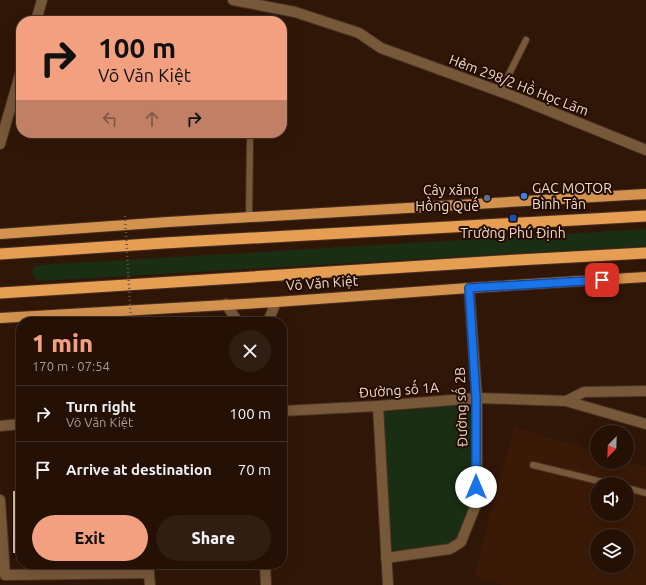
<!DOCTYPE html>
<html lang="en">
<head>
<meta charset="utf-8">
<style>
  body { margin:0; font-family:Ubuntu,sans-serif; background:#301e13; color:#f1f3f6; height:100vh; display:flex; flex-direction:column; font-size:15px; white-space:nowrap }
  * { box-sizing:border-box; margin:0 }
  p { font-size:13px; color:#a39d9a }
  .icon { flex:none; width:22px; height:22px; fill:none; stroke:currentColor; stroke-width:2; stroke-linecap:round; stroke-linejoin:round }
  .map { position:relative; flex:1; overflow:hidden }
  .drawer { position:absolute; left:16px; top:317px; width:271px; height:252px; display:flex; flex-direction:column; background:#241005; border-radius:16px; box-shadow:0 4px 16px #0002,0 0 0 1px #413027 }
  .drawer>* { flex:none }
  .banner { position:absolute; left:16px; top:16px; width:271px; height:122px; border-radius:16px; box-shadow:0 4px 16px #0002,0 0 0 1px #413027; background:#f2a080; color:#111; overflow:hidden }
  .needle { width:26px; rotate:203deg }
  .controls { position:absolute; left:590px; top:425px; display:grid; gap:8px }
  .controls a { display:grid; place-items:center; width:44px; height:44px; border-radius:50%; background:#241005; box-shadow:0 4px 16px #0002,0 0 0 1px #413027; font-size:20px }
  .pin { position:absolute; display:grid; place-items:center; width:34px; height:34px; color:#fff; margin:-17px; border-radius:8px; box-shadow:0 2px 6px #0006 }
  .me { position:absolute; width:44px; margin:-22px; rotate:0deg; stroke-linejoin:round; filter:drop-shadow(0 0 3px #0008) }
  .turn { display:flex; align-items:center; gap:14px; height:84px; padding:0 16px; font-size:18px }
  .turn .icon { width:52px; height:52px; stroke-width:2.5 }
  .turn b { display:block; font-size:28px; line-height:34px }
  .lanes { display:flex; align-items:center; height:38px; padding:0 16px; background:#0003; justify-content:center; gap:20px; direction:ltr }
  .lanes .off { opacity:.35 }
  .round { display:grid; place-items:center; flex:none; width:42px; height:42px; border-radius:21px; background:#301e13 }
  .overview { display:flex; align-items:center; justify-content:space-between; height:68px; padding:0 16px }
  h1 { font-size:24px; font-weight:800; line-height:30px; color:#f2a080 }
  .cta { display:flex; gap:8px; margin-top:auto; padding:8px 16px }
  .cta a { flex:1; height:46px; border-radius:24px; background:#f2a080; color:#111; font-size:16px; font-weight:800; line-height:46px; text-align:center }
  .cta a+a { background:#301e13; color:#f1f3f6 }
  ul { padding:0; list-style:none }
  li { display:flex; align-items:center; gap:12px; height:56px; padding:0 16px; border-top:1px solid #413027 }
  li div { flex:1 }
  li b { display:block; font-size:15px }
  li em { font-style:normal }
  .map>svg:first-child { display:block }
  .built { fill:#3a1a07; fill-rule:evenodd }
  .green { fill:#192e13 }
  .building { fill:#e0bf8d; filter:url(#shadow) }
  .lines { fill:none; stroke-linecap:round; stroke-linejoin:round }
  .service-casing { stroke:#4a3123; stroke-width:8 }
  .minor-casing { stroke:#4a3123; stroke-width:12 }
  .tertiary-casing { stroke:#4a3123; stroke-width:12 }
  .primary-casing { stroke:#4a3123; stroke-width:12 }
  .trunk-casing { stroke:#4a3123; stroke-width:13 }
  .service { stroke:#775839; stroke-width:6 }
  .minor { stroke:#775839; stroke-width:10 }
  .tertiary { stroke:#775839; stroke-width:10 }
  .primary { stroke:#d3924e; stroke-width:10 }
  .trunk { stroke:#e59e52; stroke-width:11 }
  .path-bridge { stroke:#6a5245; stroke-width:2.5; stroke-dasharray:1 3; stroke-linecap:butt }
  .route-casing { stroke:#114b97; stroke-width:10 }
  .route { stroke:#1a73e8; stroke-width:7 }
  .shop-dot { fill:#3f7fe0; stroke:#250c01; stroke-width:1.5 }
  .service-dot { fill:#5c6f8a; stroke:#250c01; stroke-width:1.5 }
  .transit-dot { fill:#1a4fb4; stroke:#250c01; stroke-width:1.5 }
  .labels { text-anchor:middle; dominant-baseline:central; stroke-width:4; stroke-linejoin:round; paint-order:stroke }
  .street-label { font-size:14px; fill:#ecd9d0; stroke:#250c01 }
  .poi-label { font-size:14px; fill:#ecd9d0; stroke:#250c01; text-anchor:start }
</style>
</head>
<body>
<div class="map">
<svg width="646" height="585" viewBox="0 0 646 585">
  <defs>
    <filter id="shadow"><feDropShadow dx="-3.5" dy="3.5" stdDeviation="1" flood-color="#0009"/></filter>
  </defs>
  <rect width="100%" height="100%" fill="#301607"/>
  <path class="built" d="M514,427L597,452V462H627L646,467V585H504L474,576ZM597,484H627V514H597ZM597,536H627V566H597Z"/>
  <g class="green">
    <path d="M646,229V246L40,281L35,279L32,274C32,269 34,266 39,265Z"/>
    <polygon points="472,404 472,503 457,538 449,545 392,551 383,412"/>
  </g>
  <rect class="building" x="13" y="491" width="8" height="62"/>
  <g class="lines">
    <defs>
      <g id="service">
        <polyline points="500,92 526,40"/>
        <polyline points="249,217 250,139"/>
        <polyline points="533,465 611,484"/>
        <polyline points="627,488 646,493"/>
      </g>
      <g id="minor">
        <polyline points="233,0 295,12 359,33 381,48 515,97 646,150"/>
        <polyline points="36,21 42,0"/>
        <polyline points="0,144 21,71"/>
        <polyline points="566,401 646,424"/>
        <polyline points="378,406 388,585"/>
        <polyline points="282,411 378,406 477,398 566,401 584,392 646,391"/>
        <polyline points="0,426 21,424"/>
        <polyline points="0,500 5,575 149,573"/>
        <polyline points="386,558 450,549 461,542 477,502 477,398 469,288"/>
        <polyline points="148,564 150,585"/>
      </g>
      <g id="tertiary">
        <polyline points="226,304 238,322"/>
        <polyline points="268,322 276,302"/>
        <polyline points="265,564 266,585"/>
      </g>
      <g id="primary">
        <polyline points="0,234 168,222 646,194"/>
        <polyline points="0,318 276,302 469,288 646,277"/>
      </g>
      <g id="trunk">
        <polyline points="0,254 164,243 646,216"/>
        <polyline points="0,293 501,261 646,253"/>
      </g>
    </defs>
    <use href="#service" class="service-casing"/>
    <use href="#minor" class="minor-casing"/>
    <use href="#tertiary" class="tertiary-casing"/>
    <use href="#primary" class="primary-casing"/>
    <use href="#trunk" class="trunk-casing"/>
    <use href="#service" class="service"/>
    <use href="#minor" class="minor"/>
    <use href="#tertiary" class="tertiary"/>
    <use href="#primary" class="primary"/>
    <use href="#trunk" class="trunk"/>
    <polyline class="path-bridge" points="125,216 131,320"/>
  </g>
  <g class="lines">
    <defs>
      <polyline id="route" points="476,487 476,398 469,288 602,280"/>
    </defs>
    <use href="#route" class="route-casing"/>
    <use href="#route" class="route"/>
  </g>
  <circle class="shop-dot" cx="524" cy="196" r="4"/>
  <circle class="service-dot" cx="487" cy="198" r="4"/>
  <rect class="transit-dot" x="509" y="214" width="8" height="8" rx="2"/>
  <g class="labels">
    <g class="street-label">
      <text transform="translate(519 85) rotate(21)">Hẻm 298/2 Hồ Học Lãm</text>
      <text transform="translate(322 283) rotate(-4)">Võ Văn Kiệt</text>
      <text transform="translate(399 390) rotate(-4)">Đường số 1A</text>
      <text transform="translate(461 407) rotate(-92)">Đường số 2B</text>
    </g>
    <g class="poi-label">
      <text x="532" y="188">GAC MOTOR<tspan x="532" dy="16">Bình Tân</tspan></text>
      <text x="479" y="190" text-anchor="end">Cây xăng<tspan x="479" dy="16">Hồng Quế</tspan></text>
      <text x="513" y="233" text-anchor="middle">Trường Phú Định</text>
    </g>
  </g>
</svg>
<div class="controls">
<a><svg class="needle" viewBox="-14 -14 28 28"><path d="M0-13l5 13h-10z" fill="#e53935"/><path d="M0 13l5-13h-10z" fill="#a39d9a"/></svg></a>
<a><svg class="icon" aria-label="sound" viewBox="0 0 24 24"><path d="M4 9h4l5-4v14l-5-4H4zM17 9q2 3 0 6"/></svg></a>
<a><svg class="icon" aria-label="layers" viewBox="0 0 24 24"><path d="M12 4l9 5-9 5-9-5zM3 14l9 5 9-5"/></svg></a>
</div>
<div class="pin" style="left:602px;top:280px;background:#d93025"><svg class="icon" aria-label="arrive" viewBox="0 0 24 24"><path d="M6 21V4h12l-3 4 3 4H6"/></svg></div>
<svg class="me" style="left:476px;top:487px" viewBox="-20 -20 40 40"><circle r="19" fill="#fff"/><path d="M0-13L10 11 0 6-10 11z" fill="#1a73e8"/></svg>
<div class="banner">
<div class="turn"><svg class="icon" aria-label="right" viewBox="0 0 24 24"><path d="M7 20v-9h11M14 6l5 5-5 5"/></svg><div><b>100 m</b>Võ Văn Kiệt</div></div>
<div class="lanes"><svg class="icon off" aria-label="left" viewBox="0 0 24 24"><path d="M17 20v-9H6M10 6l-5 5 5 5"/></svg><svg class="icon off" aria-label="ahead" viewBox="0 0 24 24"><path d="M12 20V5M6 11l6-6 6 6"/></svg><svg class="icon" aria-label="right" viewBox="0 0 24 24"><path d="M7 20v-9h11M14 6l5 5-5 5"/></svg></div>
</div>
<section class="drawer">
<div class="overview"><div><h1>1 min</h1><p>170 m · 07:54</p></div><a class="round"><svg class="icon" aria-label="close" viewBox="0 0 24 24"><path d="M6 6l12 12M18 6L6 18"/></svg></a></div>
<ul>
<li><svg class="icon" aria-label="right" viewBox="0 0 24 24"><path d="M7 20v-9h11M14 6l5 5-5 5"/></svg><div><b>Turn right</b><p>Võ Văn Kiệt</p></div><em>100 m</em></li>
<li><svg class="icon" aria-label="arrive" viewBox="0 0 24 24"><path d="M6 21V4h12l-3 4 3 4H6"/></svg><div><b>Arrive at destination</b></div><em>70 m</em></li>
</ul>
<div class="cta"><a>Exit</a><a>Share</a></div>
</section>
</div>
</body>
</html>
